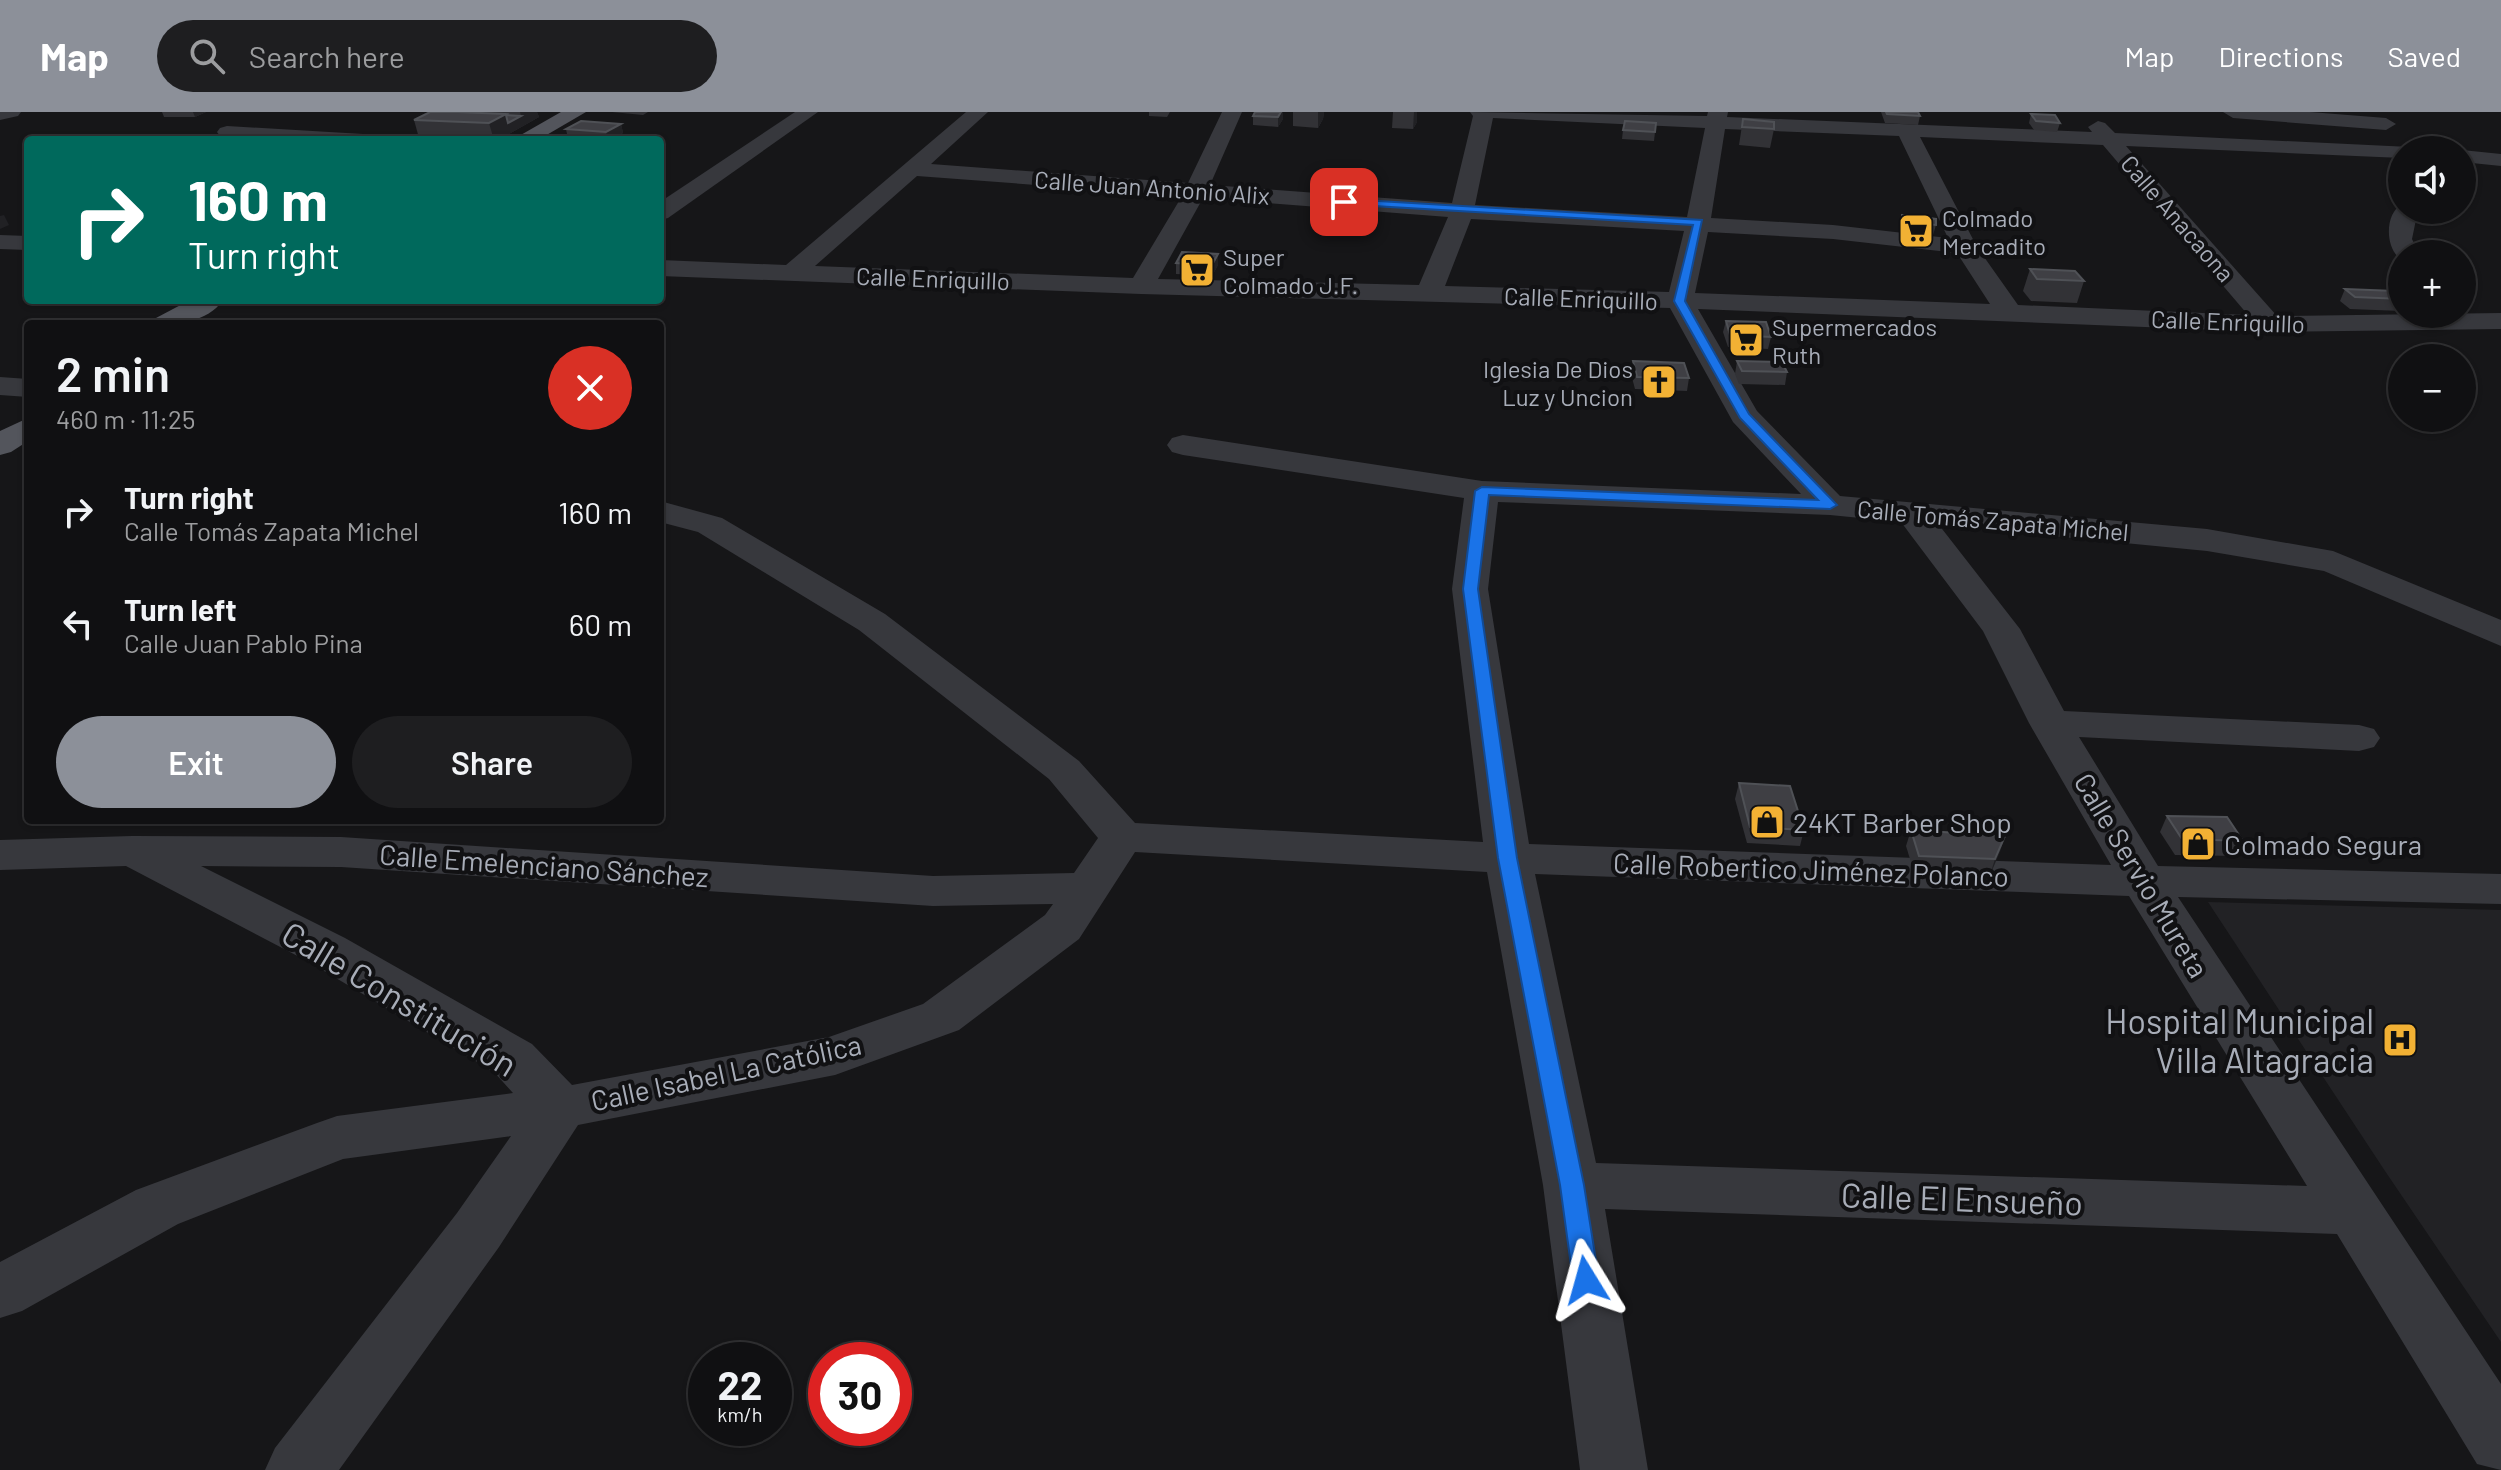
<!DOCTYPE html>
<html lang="en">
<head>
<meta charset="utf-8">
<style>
  body { margin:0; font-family:Barlow,sans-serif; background:#1e1e20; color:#f1f3f6; height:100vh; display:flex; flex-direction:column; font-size:30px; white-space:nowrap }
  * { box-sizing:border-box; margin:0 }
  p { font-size:26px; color:#9c9d9f }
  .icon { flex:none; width:44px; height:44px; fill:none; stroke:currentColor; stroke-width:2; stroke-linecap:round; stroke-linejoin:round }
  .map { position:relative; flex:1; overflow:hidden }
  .details { position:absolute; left:24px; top:208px; width:640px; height:504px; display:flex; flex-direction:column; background:#101012; border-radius:8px; box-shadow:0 2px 6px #0004,0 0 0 2px #303032 }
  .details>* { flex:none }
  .hud { position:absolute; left:24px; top:24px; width:640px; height:168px; border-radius:8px; box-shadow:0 2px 6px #0004,0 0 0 2px #303032; background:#00695c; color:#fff; overflow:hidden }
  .controls { position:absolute; left:2388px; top:24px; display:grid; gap:16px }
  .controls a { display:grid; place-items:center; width:88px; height:88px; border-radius:50%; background:#101012; box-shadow:0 2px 6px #0004,0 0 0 2px #303032; font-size:40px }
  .speed { position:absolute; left:688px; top:1230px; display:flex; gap:16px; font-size:40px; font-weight:700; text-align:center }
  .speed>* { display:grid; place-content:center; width:104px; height:104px; border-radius:50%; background:#101012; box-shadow:0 2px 6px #0004,0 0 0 2px #303032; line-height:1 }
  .speed small { font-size:20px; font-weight:400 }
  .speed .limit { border:12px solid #d22; background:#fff; color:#111 }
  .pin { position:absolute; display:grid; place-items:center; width:68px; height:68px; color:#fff; margin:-34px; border-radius:16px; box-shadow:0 4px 12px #0006 }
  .me { position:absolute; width:88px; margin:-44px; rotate:352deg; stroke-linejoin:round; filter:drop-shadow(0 0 6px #0008) }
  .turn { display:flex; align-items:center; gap:28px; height:168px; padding:0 32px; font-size:36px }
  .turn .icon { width:104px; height:104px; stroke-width:2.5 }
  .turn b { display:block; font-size:56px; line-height:68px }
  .round { display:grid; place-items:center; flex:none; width:84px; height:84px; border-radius:42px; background:#1e1e20 }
  .head { display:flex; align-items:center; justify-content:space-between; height:136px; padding:0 32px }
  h1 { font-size:48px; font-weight:600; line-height:60px }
  .action { display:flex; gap:16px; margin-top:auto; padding:16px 32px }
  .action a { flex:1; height:92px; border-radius:48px; background:#8c9099; color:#fff; font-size:32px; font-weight:600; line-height:92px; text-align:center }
  .action a+a { background:#1e1e20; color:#f1f3f6 }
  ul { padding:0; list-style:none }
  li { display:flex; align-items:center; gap:24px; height:112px; padding:0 32px }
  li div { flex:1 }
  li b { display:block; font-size:30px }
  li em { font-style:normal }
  header { display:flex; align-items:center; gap:48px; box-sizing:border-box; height:112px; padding:0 40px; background:#8c9099; color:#fff }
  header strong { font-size:38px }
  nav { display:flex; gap:44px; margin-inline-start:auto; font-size:28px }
  .search { width:560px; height:72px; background:#1e1e20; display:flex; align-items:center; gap:20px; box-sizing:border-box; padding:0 28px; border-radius:44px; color:#9c9d9f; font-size:30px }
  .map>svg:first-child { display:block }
  .built { fill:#222225 }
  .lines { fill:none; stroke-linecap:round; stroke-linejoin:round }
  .minor { fill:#37383d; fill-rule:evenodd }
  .major { fill:#53555c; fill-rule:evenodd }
  .wall { fill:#323236 }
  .shaded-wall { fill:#212124 }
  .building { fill:#3f3f44; stroke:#4f5156; stroke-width:2 }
  .route { fill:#1a73e8; stroke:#114b97; stroke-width:2 }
  .labels { text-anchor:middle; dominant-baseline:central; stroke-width:8; stroke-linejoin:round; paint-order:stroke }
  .far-street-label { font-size:24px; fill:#a8adb8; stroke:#111113 }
  .far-poi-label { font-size:24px; fill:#a8adb8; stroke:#111113; text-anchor:start }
  .poi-label { font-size:28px; fill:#a8adb8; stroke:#111113; text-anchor:start }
  .street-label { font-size:28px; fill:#a8adb8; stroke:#111113 }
  .near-street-label { font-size:34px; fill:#a8adb8; stroke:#111113 }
  .near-poi-label { font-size:34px; fill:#a8adb8; stroke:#111113; text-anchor:end }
</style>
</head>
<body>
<header>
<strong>Map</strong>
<div class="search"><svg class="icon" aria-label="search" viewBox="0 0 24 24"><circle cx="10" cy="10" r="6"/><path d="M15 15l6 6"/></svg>Search here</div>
<nav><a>Map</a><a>Directions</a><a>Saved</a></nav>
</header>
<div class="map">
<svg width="2501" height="1358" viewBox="0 0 2501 1358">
  <rect width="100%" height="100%" fill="#161618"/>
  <polygon class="built" points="2208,790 2501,798 2501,1230 2385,1059"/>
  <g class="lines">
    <g class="minor">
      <polygon points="0,0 21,0 18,4 0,8"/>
      <polygon points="795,0 818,0 668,106 660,108 660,90"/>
      <path d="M966,0H988L931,52L1188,71L1222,0H1242L1210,73L1452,91L1473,4L1470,0L1707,4L1708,0H1728L1727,5L2092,20L2088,15L2098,9L2105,11L2115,21L2410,35L2411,38H2402V46L2126,34L2277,204L2501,201V217L2270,220L1698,197L1757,299L1840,384L2207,417L2333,439L2501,508V534L2324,459L2207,439L1939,413L2020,517L2064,599L2359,613L2374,617L2380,626L2374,635L2359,639L2079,625L2158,754L2501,762V792L2178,785L2501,1272V1358L2477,1352L2337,1122L1605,1097L1648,1358H1580L1543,1073L1487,760L1135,740L1079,827L959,918L835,963L578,1013L499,1135L339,1358H265L275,1336L457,1101L511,1024L343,1047L178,1112L22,1199L0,1206V1150L136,1078L317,1011L337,1004L513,981L494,960L309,850L126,754L0,758V728L132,724L341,725L933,764L1074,761L1098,726L1049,667L859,518L698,420L660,410V389L722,406L885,502L1079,649L1135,711L1483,730L1452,477L1464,386L1183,343L1172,340L1167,333L1172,326L1183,323L1482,369L1801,382L1733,310L1670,196L1141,182L660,164V148L786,153ZM1493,6L1705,16L1687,105L1475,93ZM1725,17L1899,24L1948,126L1833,113L1711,106ZM1920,25L2103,33L2248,203L2018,193L1977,135ZM917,64L1182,84L1133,166L815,154ZM1203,86L1448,105L1419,173L1158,167ZM1471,107L1684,119L1669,180L1445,174ZM1708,120L1833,127L1957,141L1990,192L1695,181ZM1498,390L1830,403L1901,410L1983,519L2029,611L2111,753L1529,732L1488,477ZM201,754L341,755L933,794L1053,792L1045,803L923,892L829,925L572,973L532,932L345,826ZM1535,762L2129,784L2307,1074L1596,1051Z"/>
      <polygon points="2223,0 2310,0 2386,6 2396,12 2386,18 2233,6"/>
      <polygon points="227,14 363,22 373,28 258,28 220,24 217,20 220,16"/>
      <polygon points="2460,38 2462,38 2501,42 2501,54 2462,50"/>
      <path d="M2402,92V98H2418L2412,127L2419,142H2402V148C2385,138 2384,102 2402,92Z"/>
      <polygon points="0,123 28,124 28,138 0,137"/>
      <polygon points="0,265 28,267 28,285 0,283"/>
    </g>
    <g class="major">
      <polygon points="561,0 586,0 538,28 512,28"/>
      <path d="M190,188H223C207,211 177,212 152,212L156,206Z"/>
      <polygon points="28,306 28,329 11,340 0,343 0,319"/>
    </g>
  </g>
  <g class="wall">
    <polygon points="162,0 206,0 195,5 164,5"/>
    <polygon points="430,0 537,0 539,5 498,28 419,26 414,8"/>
    <polygon points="612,0 648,0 643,3"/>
    <polygon points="1149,0 1170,0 1167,5 1149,4"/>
    <polygon points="1255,0 1283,0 1283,7 1278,15 1253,13 1253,4"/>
    <polygon points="1293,0 1324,0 1323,7 1318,16 1293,14"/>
    <polygon points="1393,0 1417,0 1417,10 1413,17 1392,16"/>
    <polygon points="1881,0 1918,0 1920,4 1918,13 1885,11"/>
    <polygon points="2031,2 2060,11 2057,20 2034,18 2029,11"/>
    <polygon points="1743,7 1774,17 1770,36 1739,33"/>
    <polygon points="1656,11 1654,29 1622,27 1623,18"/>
    <polygon points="621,12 623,21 610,28 568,27 566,17"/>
    <polygon points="1902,103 1936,113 1933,123 1900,120"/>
    <polygon points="1218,142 1218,153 1212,164 1176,162 1176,151"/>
    <polygon points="2030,157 2084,169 2077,191 2031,189 2023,179"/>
    <polygon points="2345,177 2402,185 2402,196 2401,199 2350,197 2340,189"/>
    <polygon points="1726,209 1771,225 1768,237 1728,235 1723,220"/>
    <polygon points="1633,249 1689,266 1687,279 1635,277 1631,262"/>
    <polygon points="1737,249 1787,260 1785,273 1739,272 1735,262"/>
    <polygon points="1739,671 1804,718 1800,734 1747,731 1735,687"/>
    <polygon points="2167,704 2243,729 2236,744 2175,743 2160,720"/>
    <polygon points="1911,718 2005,724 1990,763 1914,760 1906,734"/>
  </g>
  <g class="shaded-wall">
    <polygon points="193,0 206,0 195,5"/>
    <polygon points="520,0 537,0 539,5 498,28 494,28 489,11 506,2 508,11 521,4"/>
    <polygon points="1281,0 1283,0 1283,7 1278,15 1278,5"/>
    <polygon points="1318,0 1324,0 1323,7 1318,16"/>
    <polygon points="1414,0 1417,0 1417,10 1413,17"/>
    <polygon points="621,12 623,21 608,28 606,20"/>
    <polygon points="4,103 9,113 0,117 0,104"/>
    <polygon points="1218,142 1218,153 1212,164 1212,153"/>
    <polygon points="2005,724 2000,740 1990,763 1995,747"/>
  </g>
  <g class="building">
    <polygon points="430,0 457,0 506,2 489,11 414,8"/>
    <polygon points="1255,0 1281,0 1278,5 1253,4"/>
    <polygon points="1886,0 1918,0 1920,4 1887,2"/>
    <polygon points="2031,2 2055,3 2060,11 2036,9"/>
    <polygon points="506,3 521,4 508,11"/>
    <polygon points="1743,7 1774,10 1774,17 1742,15"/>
    <polygon points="581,9 621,12 606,20 566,17"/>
    <polygon points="1625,9 1656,11 1655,20 1623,18"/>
    <polygon points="1902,103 1936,107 1936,113 1902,110"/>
    <polygon points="1182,140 1218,142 1212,153 1176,151"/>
    <polygon points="2030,157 2075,159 2084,169 2037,167"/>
    <polygon points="2345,177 2395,179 2402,185 2402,187 2355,185"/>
    <polygon points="1726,209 1766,210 1771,225 1730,223"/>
    <polygon points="1633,249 1684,251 1689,266 1637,265"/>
    <polygon points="1737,249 1782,250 1787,260 1742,259"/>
    <polygon points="1739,671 1790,674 1804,718 1750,715"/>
    <polygon points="2167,704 2227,705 2243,729 2182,727"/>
    <polygon points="1911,718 2005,724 1995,747 1919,744"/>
  </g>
  <polygon class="route" points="1344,87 1702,108 1685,189 1749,302 1837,393 1830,397 1489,383 1478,477 1517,746 1584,1073 1599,1168 1595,1176 1586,1179 1577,1176 1573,1168 1560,1073 1498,746 1463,477 1475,379 1482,375 1818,388 1740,306 1674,189 1693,113 1340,92"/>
  <defs>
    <symbol id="supermarket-square" viewBox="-11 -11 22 22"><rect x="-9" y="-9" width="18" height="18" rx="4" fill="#f2b134" stroke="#111113"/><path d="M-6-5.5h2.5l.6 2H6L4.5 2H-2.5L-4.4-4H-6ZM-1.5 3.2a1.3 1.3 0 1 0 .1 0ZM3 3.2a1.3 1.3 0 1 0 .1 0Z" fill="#111"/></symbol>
    <symbol id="church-square" viewBox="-11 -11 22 22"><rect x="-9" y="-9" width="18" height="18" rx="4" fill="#f2b134" stroke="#111113"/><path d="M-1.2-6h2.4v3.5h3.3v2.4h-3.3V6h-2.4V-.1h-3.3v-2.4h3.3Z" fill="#111"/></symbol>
    <symbol id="shop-square" viewBox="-11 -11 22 22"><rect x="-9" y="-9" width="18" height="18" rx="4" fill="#f2b134" stroke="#111113"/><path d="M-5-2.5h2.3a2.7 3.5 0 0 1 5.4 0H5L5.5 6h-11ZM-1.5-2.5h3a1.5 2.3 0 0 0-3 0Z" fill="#111"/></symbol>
    <symbol id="hospital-square" viewBox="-11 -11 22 22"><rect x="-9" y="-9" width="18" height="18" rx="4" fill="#f2b134" stroke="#111113"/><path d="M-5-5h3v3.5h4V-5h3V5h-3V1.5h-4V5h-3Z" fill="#111"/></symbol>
  </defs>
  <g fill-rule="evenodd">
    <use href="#supermarket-square" x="1896" y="99" width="40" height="40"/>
    <use href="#supermarket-square" x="1177" y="138" width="40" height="40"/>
    <use href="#supermarket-square" x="1726" y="208" width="40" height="40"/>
    <use href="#church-square" x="1639" y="250" width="40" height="40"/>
    <use href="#shop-square" x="1747" y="690" width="40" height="40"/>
    <use href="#shop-square" x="2178" y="712" width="40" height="40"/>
    <use href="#hospital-square" x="2380" y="908" width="40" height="40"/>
  </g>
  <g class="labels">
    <g class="far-street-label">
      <text transform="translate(1152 75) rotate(4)">Calle Juan Antonio Alix</text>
      <text transform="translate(2178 106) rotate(49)">Calle Anacaona</text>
      <text transform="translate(933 166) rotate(2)">Calle Enriquillo</text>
      <text transform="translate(1581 186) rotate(2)">Calle Enriquillo</text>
      <text transform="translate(2228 209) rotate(2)">Calle Enriquillo</text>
      <text transform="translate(1993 408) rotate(5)">Calle Tomás Zapata Michel</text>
    </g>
    <g class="far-poi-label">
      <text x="1942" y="105">Colmado<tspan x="1942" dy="28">Mercadito</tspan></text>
      <text x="1223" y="144">Super<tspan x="1223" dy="28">Colmado J.F.</tspan></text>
      <text x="1772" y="214">Supermercados<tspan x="1772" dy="28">Ruth</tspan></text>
      <text x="1633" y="256" text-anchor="end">Iglesia De Dios<tspan x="1633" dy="28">Luz y Uncion</tspan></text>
    </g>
    <g class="poi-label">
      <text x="1793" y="710">24KT Barber Shop</text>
      <text x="2224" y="732">Colmado Segura</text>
    </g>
    <g class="street-label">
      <text transform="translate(544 753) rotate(4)">Calle Emelenciano Sánchez</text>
      <text transform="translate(1811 757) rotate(2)">Calle Robertico Jiménez Polanco</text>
      <text transform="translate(2142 763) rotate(59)">Calle Servio Mureta</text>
      <text transform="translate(726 960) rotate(-12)">Calle Isabel La Católica</text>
    </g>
    <g class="near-street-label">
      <text transform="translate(400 886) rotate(31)">Calle Constitución</text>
      <text transform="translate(1962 1086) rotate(2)">Calle El Ensueño</text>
    </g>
    <g class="near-poi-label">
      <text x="2374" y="908">Hospital Municipal<tspan x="2374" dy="39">Villa Altagracia</tspan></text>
    </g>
  </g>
</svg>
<div class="controls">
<a><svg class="icon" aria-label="sound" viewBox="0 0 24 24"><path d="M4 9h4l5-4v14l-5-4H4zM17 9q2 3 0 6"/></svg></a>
<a>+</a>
<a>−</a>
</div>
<div class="speed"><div>22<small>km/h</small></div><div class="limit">30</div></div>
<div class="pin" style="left:1344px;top:90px;background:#d93025"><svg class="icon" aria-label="arrive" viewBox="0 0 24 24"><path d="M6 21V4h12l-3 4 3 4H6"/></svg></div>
<svg class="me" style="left:1586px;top:1168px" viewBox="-20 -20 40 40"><path d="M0-17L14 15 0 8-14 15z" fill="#1a73e8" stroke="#fff" stroke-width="4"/></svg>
<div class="hud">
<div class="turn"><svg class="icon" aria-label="right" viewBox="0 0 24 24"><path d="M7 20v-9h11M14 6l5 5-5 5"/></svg><div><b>160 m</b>Turn right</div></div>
</div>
<section class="details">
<div class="head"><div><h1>2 min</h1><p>460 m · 11:25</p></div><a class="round" style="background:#d93025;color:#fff"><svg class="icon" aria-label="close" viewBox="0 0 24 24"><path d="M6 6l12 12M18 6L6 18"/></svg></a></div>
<ul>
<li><svg class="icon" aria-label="right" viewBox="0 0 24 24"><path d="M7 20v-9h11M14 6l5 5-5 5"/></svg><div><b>Turn right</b><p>Calle Tomás Zapata Michel</p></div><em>160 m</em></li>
<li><svg class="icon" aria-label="left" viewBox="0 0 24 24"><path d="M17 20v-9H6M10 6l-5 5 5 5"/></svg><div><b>Turn left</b><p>Calle Juan Pablo Pina</p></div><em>60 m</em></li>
</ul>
<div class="action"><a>Exit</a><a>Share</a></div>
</section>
</div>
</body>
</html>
